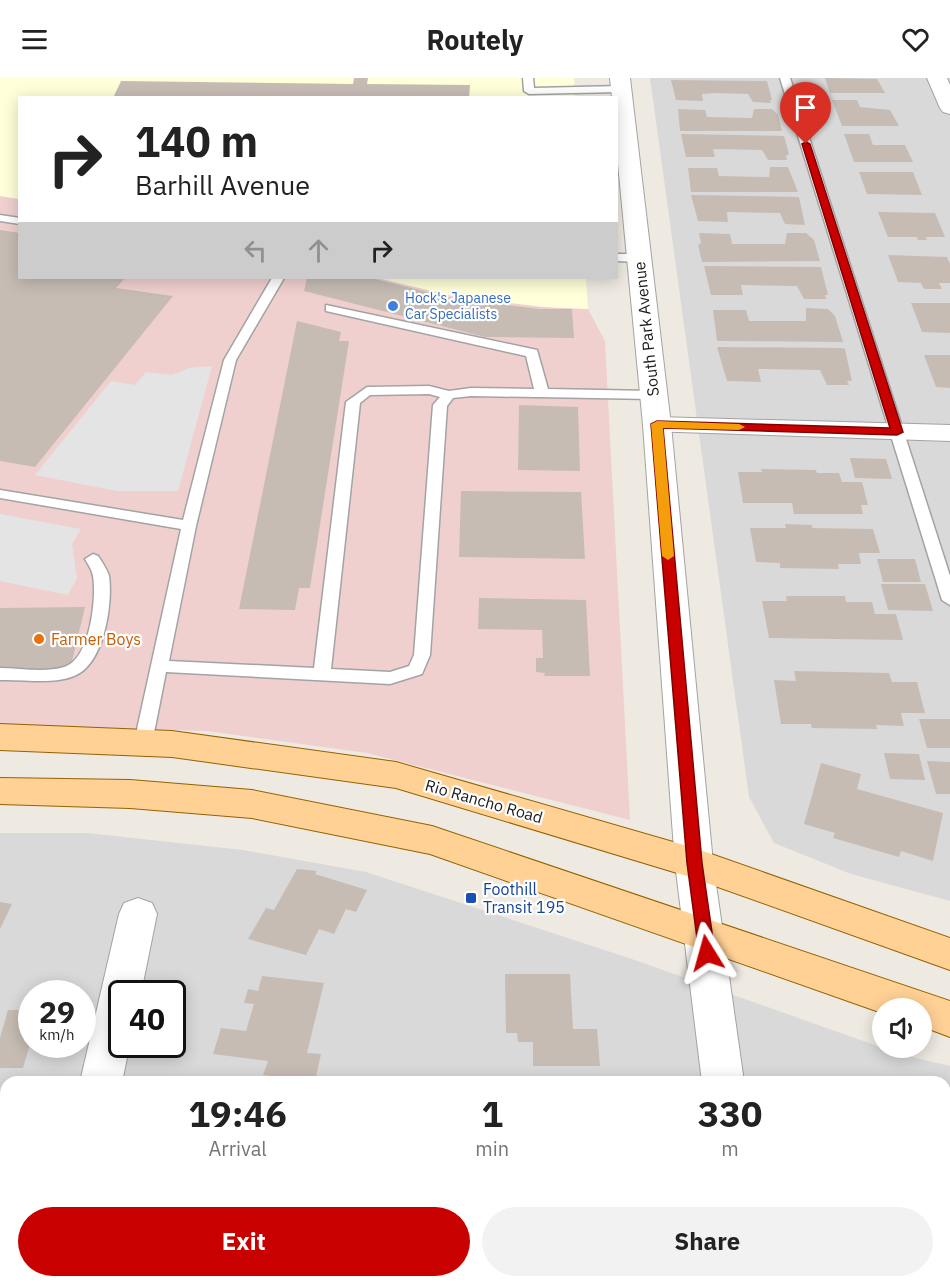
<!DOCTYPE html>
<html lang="en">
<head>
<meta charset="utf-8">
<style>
  body { margin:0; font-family:"IBM Plex Sans",sans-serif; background:#f2f2f2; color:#222; height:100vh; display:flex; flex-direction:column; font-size:22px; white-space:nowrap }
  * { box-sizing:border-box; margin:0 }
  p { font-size:20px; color:#767676 }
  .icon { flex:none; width:33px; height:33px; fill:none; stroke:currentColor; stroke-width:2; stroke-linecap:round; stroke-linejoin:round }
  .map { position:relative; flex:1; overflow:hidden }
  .side { position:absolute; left:0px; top:998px; width:951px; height:212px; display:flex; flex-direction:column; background:#fff; border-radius:18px 18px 0 0; box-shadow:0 3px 15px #0003 }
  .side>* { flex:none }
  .banner { position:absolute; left:18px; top:18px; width:600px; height:183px; border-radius:0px; box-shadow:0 3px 15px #0003; background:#fff; color:#222; overflow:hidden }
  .fabs { position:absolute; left:872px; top:920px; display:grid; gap:12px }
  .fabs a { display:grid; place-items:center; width:60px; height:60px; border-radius:50%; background:#fff; box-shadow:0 3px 15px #0003; font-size:30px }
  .speed { position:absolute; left:18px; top:902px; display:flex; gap:12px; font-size:30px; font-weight:700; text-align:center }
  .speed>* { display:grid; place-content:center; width:78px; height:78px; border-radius:50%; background:#fff; box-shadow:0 3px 15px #0003; line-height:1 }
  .speed small { font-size:15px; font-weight:400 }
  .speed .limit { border:3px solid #111; border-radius:9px; background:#fff; color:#111 }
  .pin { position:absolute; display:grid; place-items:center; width:51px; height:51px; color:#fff; margin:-62px -26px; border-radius:50% 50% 50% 0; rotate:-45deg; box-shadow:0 0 6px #0007 }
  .pin .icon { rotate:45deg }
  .me { position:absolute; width:66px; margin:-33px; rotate:352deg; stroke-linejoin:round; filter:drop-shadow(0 0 4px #0008) }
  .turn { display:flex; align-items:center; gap:21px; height:126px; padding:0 18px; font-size:27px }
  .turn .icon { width:78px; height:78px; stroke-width:2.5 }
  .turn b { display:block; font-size:42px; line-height:51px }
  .lanes { display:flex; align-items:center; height:57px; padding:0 18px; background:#0003; justify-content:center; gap:30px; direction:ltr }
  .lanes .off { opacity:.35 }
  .eta { display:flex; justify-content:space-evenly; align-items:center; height:102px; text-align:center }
  .eta b { font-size:36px; font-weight:800; line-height:42px }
  .button { display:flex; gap:12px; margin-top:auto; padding:12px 18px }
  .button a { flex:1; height:69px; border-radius:36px; background:#c80000; color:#fff; font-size:24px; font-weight:800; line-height:69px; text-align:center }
  .button a+a { background:#f2f2f2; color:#222 }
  header { display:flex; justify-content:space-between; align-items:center; height:78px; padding:0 18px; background:#fff; font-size:27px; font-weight:800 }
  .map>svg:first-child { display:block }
  .residential { fill:#dad9d9; fill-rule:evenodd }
  .commercial { fill:#f0d0cf }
  .education { fill:#ffffd9 }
  .parking { fill:#e4e4e4 }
  .building { fill:#c6bcb4 }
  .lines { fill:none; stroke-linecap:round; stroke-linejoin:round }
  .service-casing { stroke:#a3a3a3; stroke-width:3 }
  .minor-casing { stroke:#a3a3a3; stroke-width:2 }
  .tertiary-casing { stroke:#a3a3a3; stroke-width:2 }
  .primary-casing { stroke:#946200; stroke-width:2 }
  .service { fill:#fff; fill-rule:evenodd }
  .minor { fill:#fff; fill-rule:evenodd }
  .tertiary { fill:#fff; fill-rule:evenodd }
  .primary { fill:#ffd195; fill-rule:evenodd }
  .route { fill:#c80000; stroke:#820000; stroke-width:1.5 }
  .slow { fill:#f59e0b }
  .shop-dot { fill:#3f7fe0; stroke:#fff; stroke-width:2 }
  .food-dot { fill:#e8710a; stroke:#fff; stroke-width:2 }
  .transit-dot { fill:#1a4fb4; stroke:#fff; stroke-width:2 }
  .labels { text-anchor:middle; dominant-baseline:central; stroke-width:4.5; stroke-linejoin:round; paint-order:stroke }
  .far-shop-label { font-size:14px; fill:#366cbe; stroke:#fff; text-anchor:start }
  .street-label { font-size:16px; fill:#1c1c1c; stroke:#fff }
  .food-label { font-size:16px; fill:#c56008; stroke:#fff; text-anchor:start }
  .transit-label { font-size:16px; fill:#164399; stroke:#fff; text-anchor:start }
</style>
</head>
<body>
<header><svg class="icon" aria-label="menu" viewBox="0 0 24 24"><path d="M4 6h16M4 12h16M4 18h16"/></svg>Routely<svg class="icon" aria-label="heart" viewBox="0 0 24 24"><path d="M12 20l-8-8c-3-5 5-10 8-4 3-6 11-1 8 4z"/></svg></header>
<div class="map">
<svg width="950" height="1208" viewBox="0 0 950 1208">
  <rect width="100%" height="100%" fill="#eeeae1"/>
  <g class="residential">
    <polygon points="650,0 950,0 950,823 851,796 774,765 749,719"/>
    <path d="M0,755H87L243,772L366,794L629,880L900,976L950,988V1208H0ZM32,915H82V966H32ZM122,915H172V966H122ZM6,1004H945V1203H6Z"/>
  </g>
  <polygon class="commercial" points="0,118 19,121 20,200 378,200 457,219 544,229 588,231 605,263 630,742 367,675 207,653 65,649 0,650"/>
  <g class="education">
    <polygon points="0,0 574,0 575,19 20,20 19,121 0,118"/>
    <polygon points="378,200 586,200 588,231 544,229 457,219"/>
  </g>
  <g class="parking">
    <polygon points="212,288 178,413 117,413 35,397 111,303 135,307 146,294 172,297 189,290"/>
    <polygon points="0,436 81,451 72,466 77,500 68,517 0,503"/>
  </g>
  <g class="building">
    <polygon points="354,0 368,0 367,6 470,7 469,20 113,20 121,3 353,6"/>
    <polygon points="825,0 877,1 885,15 830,15"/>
    <polygon points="671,2 767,3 772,22 770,22 771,25 753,24 748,16 715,15 702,16 703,23 676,22"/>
    <polygon points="832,22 857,22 860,29 890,32 899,48 842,48"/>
    <polygon points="678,31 705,32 707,39 752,40 754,31 772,31 778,37 782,53 680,53"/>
    <polygon points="681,56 784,58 789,76 786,78 787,82 768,82 762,72 713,71 715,79 686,79"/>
    <polygon points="844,56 869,56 873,67 905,67 913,84 854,84"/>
    <polygon points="770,89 788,89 798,114 691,114 688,90 717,90 719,98 769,99"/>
    <polygon points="859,94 913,94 922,117 867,116"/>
    <polygon points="691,117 799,119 805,147 785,146 780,135 727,134 728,144 698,143"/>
    <polygon points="878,134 935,135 945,159 926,159 927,162 918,162 917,159 888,159"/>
    <polygon points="0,152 20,155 20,200 125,200 116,210 173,218 35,389 0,383"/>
    <polygon points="699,155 730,156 732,166 785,166 787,155 806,155 814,162 820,183 702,184 698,167 701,165"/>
    <polygon points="888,177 947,179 950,186 950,205 939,205 942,211 924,211 921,205 898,204"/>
    <polygon points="704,188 821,189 828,217 825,217 826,221 804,221 797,208 741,207 743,217 711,217"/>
    <polygon points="307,200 371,200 456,221 540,231 572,231 574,260 485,259 304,213"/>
    <polygon points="911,225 950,225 950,255 922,254"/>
    <polygon points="806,230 828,231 835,238 843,264 717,263 713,232 746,232 749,243 806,243"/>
    <polygon points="297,243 341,254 339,263 349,263 310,510 299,510 295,532 239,531"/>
    <polygon points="717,269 841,270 845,271 852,303 847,303 849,307 827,307 820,292 758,291 761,304 727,303"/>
    <polygon points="924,277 950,277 950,310 936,309"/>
    <polygon points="519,327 578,329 580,393 518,392"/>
    <polygon points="850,380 886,381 892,401 855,400"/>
    <polygon points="761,391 816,392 817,395 839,395 842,404 862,404 868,427 861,427 863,436 794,436 792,425 743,425 738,394 762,394"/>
    <polygon points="461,413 581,414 585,481 459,479"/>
    <polygon points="785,446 812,447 812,450 873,451 880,475 859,475 861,486 838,486 839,491 780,490 780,485 756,484 750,450 786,450"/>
    <polygon points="877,481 915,481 921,504 883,504"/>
    <polygon points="881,506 925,506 933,533 888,532"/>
    <polygon points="786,518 845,518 846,524 872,524 875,536 896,536 903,562 769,560 762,523 787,523"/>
    <polygon points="479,520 586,522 590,598 544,598 545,595 536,594 536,580 543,580 542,552 478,551"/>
    <polygon points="85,529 70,592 0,593 0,530"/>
    <polygon points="794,593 889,595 892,604 917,604 925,635 901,635 904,648 876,647 877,651 812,650 811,646 781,646 774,602 796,603"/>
    <polygon points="919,641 950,641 950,670 927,670"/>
    <polygon points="884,675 919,676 925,702 890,701"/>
    <polygon points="927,683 950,684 950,716 936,716"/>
    <polygon points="821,685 861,696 857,711 943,735 933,783 901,773 899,779 833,760 835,755 804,746"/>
    <polygon points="297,791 317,793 315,796 367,812 356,834 346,831 334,856 319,851 306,877 248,861 266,830 274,832"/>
    <polygon points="0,824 12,826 0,851"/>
    <polygon points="505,896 570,896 573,951 597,951 600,988 533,988 533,964 518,964 517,955 506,955"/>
    <polygon points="262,898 324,905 307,975 321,976 315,1003 263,997 268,983 213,976 221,950 246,953 254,926 244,925 248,911 258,913"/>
    <polygon points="8,932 32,932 32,959 23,990 0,990 0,960"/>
    <polygon points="945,1050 950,1050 950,1135 945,1134"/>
    <polygon points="945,1172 950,1172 950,1208 895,1208 894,1203 945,1203"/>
    <polygon points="193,1203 303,1203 302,1208 193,1208"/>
    <rect x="479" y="1203" width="105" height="5"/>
  </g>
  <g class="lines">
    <defs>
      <g id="service">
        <polygon points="523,0 533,0 534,10 621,8 626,11 621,14 529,16 524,13"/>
        <polygon points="780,0 790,0 950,498 950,527 942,522"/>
        <polygon points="0,137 20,140 20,146 0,143"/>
        <polygon points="616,176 639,176 645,180 639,184 616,183"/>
        <path d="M272,200H284L236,282L196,448L169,583L314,590L346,324L367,309L429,308L449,313L471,310L534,311L526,278L326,233V227L537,272L548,311L653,313L660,317L653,321L471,318L453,320L447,328L430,577L422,596L390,606L166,594L152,665L149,669H137L134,665L181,451L0,420V412L183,442L224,282ZM429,316L440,319L433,327L414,577L409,588L390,594L331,591L360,325L370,317Z"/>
        <path d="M93,476L98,478C102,484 107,491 109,498C113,526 104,587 74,598C52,607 24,601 0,602V590C20,590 45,595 64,589C90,582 97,520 93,498C92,492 88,486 85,481Z"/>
      </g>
      <g id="minor">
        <polygon points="927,0 947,0 950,7 950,36 943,34 940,30"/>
        <polygon points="657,339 950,347 950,363 647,353 643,347 647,341"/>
        <polygon points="138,820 152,825 157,836 141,915 122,915 122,966 130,966 122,1004 80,1004 119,836 124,825"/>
        <polygon points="34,1203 80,1203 78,1208 32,1208"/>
      </g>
      <g id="tertiary">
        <polygon points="610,0 630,0 671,347 713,785 744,1004 702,1004 675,785 643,347 616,65 616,20 612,20"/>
        <polygon points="725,1203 771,1203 772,1208 726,1208"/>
      </g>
      <g id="primary">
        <polygon points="0,646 172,653 396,684 694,770 950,860 950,892 687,798 396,710 172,679 0,672"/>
        <polygon points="0,700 130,702 252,712 432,748 950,923 950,959 921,948 921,930 882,930 882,935 430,776 252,740 130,730 0,726"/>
      </g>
    </defs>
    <use href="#service" class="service-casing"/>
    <use href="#minor" class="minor-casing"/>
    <use href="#tertiary" class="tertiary-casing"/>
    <use href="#primary" class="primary-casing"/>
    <use href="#service" class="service"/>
    <use href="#minor" class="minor"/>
    <use href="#tertiary" class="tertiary"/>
    <use href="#primary" class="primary"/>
  </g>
  <polygon class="route" points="806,64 810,66 903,354 897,357 663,350 702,785 715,875 713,880 701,880 699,875 687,785 651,346 657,343 890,350 802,66"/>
  <polygon class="slow" points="657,343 739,346 745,349 739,352 663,350 674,478 668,482 662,478 651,346"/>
  <circle class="shop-dot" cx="393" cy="228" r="6"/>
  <circle class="food-dot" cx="39" cy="561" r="6"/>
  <rect class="transit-dot" x="465" y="814" width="12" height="12" rx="3"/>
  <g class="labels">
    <g class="far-shop-label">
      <text x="405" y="220">Hock's Japanese<tspan x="405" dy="16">Car Specialists</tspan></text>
    </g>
    <g class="street-label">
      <text transform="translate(646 251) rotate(-96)">South Park Avenue</text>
      <text transform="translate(484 723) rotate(16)">Rio Rancho Road</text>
    </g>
    <g class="food-label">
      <text x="51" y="561">Farmer Boys</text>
    </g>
    <g class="transit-label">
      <text x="483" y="811">Foothill<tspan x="483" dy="18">Transit 195</tspan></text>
    </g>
  </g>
</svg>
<div class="fabs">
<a><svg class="icon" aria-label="sound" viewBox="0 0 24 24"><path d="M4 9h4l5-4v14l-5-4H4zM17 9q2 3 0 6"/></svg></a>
</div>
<div class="speed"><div>29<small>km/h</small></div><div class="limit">40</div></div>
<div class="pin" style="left:806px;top:66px;background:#d93025"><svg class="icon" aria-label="arrive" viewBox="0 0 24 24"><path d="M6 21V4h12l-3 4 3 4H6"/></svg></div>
<svg class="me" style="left:707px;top:875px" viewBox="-20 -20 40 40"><path d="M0-17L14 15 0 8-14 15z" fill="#c80000" stroke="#fff" stroke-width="4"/></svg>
<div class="banner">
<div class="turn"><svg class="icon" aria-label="right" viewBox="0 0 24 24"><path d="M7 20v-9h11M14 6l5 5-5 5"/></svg><div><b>140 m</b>Barhill Avenue</div></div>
<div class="lanes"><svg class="icon off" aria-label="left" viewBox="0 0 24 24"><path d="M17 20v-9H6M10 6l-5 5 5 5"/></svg><svg class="icon off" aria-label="ahead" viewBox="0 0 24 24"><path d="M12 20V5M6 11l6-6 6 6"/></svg><svg class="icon" aria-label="right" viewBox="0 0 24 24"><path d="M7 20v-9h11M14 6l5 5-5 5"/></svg></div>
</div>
<section class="side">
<div class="eta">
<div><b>19:46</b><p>Arrival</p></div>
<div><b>1</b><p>min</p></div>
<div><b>330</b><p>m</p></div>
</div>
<div class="button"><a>Exit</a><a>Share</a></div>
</section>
</div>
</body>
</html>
